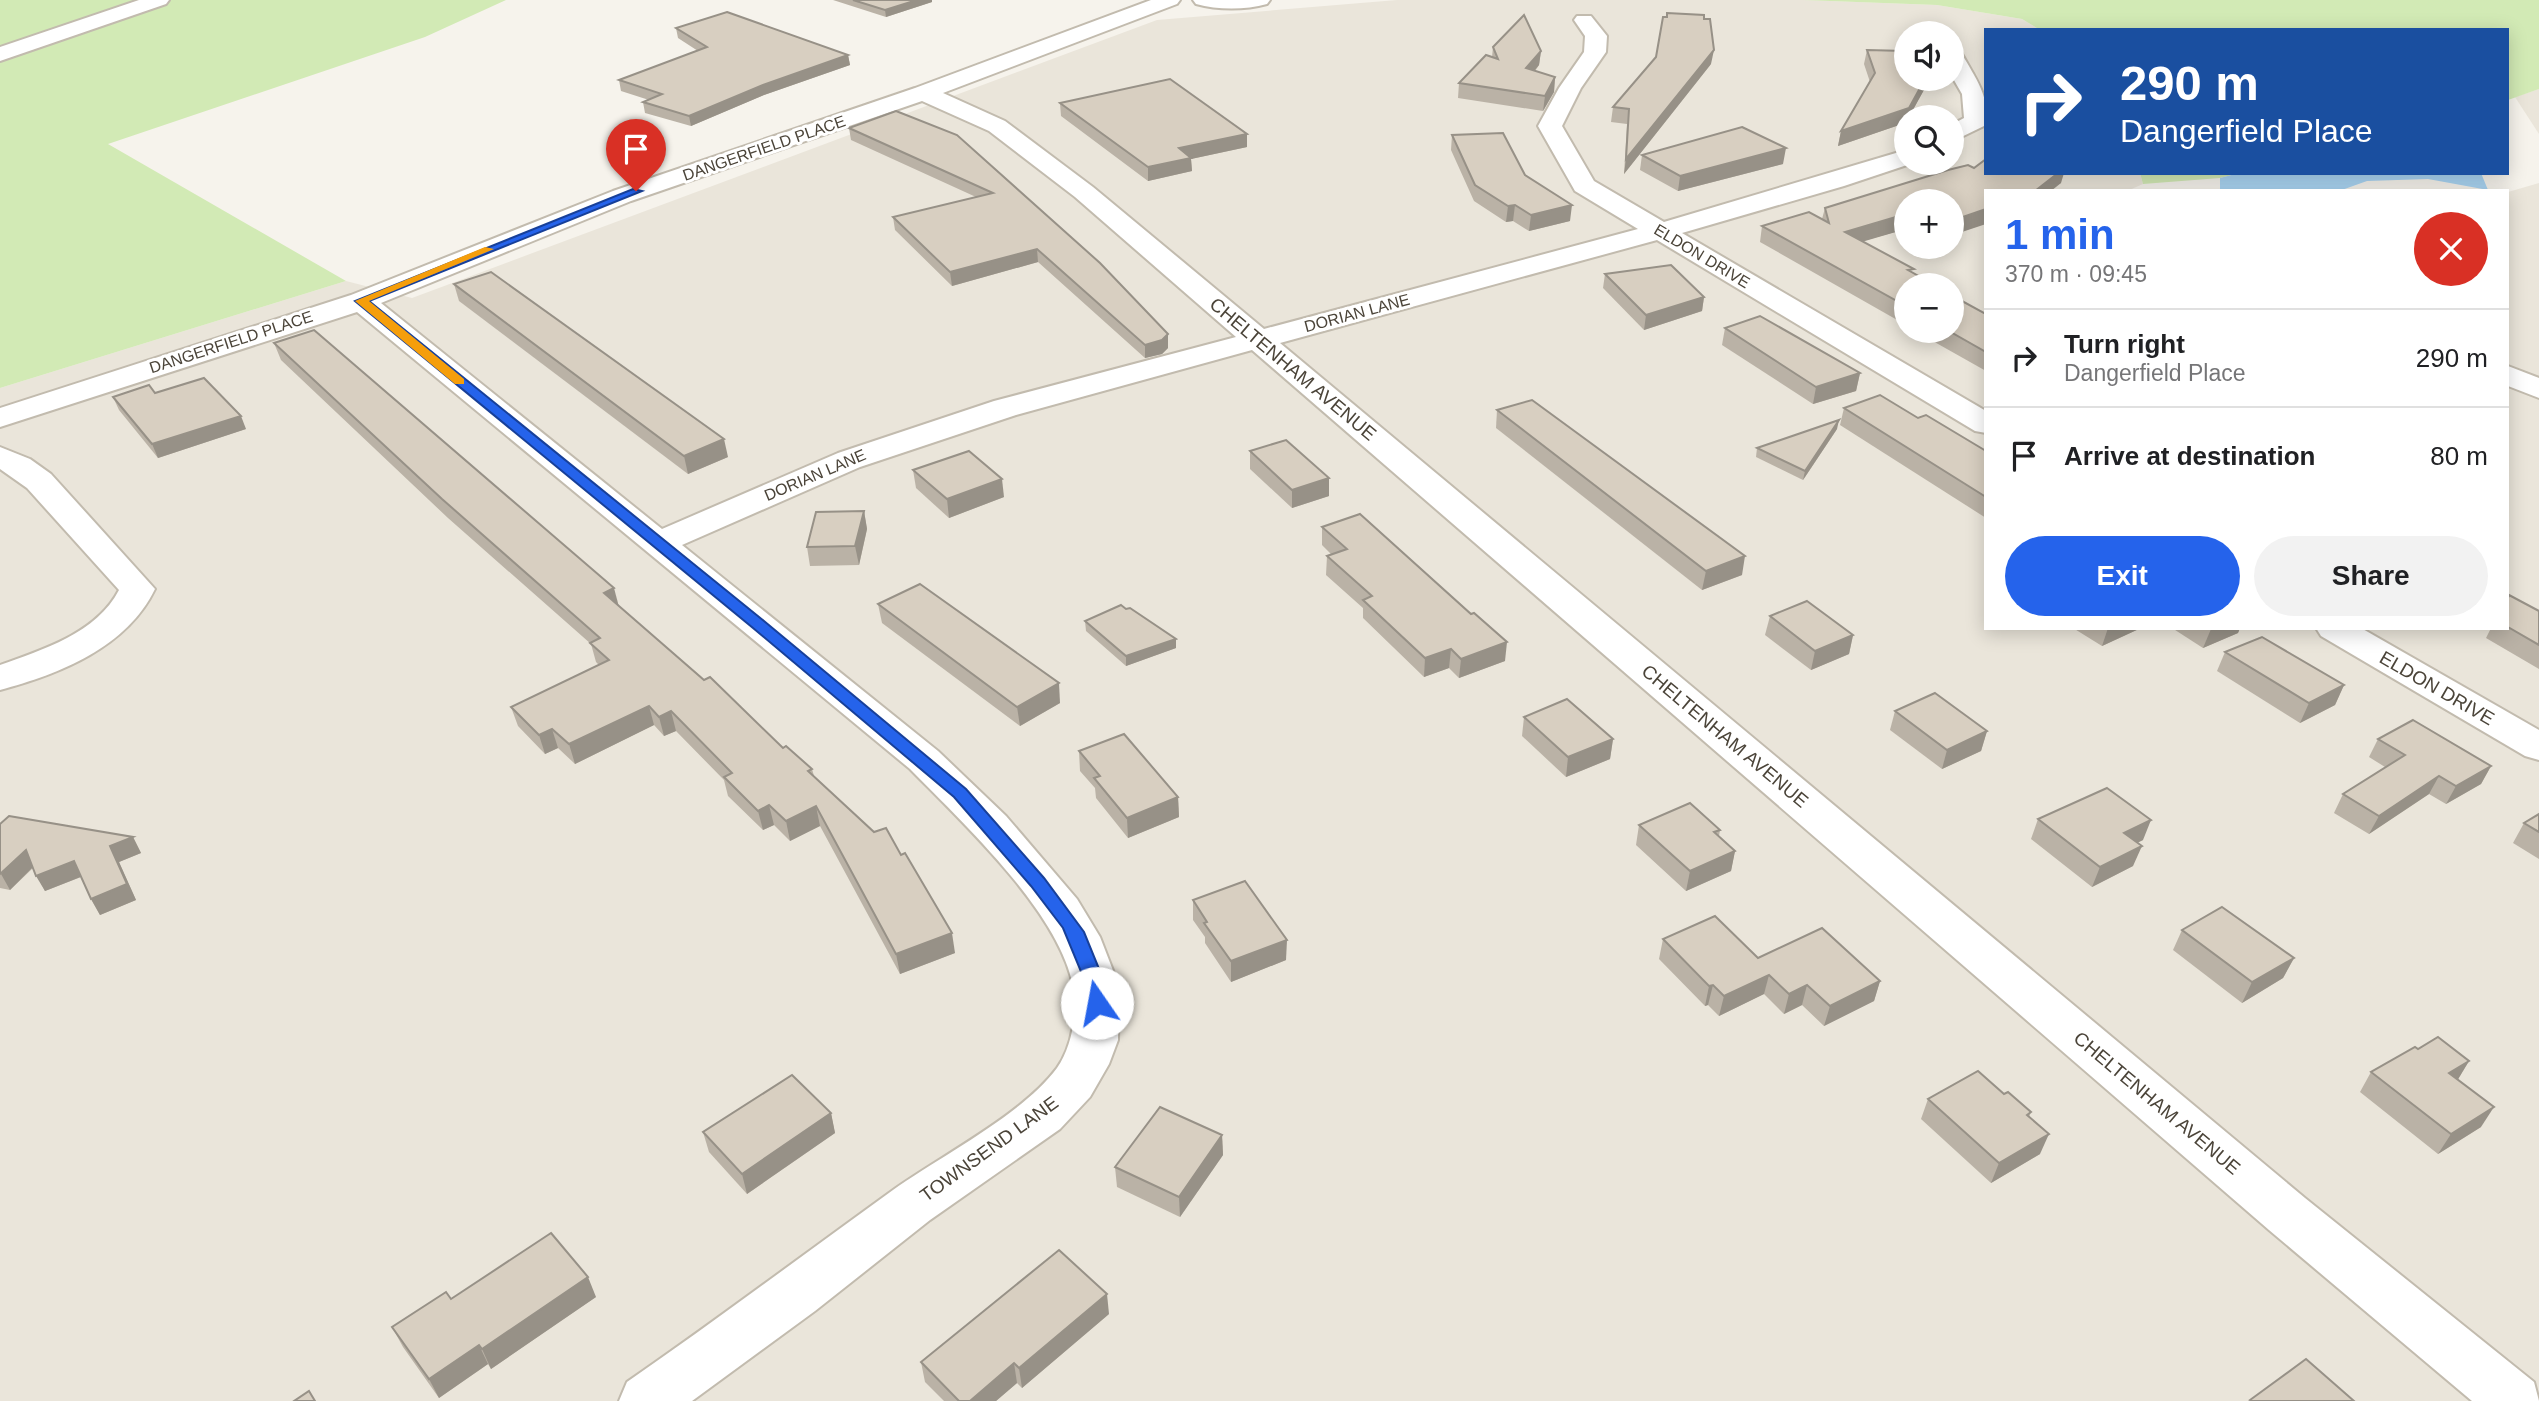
<!DOCTYPE html>
<html lang="en">
<head>
<meta charset="utf-8">
<style>
  body { margin:0; font-family:Arial,sans-serif; background:#f2f2f2; color:#202124; height:100vh; display:flex; flex-direction:column; font-size:26px; white-space:nowrap }
  * { box-sizing:border-box; margin:0 }
  p { font-size:23px; color:#757577 }
  .icon { flex:none; width:38px; height:38px; fill:none; stroke:currentColor; stroke-width:2; stroke-linecap:round; stroke-linejoin:round }
  .map { position:relative; flex:1; overflow:hidden }
  .details { position:absolute; left:1984px; top:189px; width:525px; height:441px; display:flex; flex-direction:column; background:#fff; border-radius:0px; box-shadow:0 4px 18px #0003 }
  .details>* { flex:none }
  .hud { position:absolute; left:1984px; top:28px; width:525px; height:147px; border-radius:0px; box-shadow:0 4px 18px #0003; background:#1a4fa0; color:#fff; overflow:hidden }
  .fabs { position:absolute; left:1894px; top:21px; display:grid; gap:14px }
  .fabs a { display:grid; place-items:center; width:70px; height:70px; border-radius:50%; background:#fff; box-shadow:0 4px 18px #0003; font-size:35px }
  .pin { position:absolute; display:grid; place-items:center; width:60px; height:60px; color:#fff; margin:-72px -30px; border-radius:50% 50% 50% 0; rotate:-45deg; box-shadow:0 0 7px #0007 }
  .pin .icon { rotate:45deg }
  .me { position:absolute; width:77px; margin:-38px; rotate:348deg; stroke-linejoin:round; filter:drop-shadow(0 0 5px #0008) }
  .turn { display:flex; align-items:center; gap:24px; height:147px; padding:0 21px; font-size:32px }
  .turn .icon { width:91px; height:91px; stroke-width:2.5 }
  .turn b { display:block; font-size:49px; line-height:60px }
  .round { display:grid; place-items:center; flex:none; width:74px; height:74px; border-radius:37px; background:#f2f2f2 }
  .head { display:flex; align-items:center; justify-content:space-between; height:119px; padding:0 21px }
  h1 { font-size:42px; font-weight:800; line-height:52px; color:#2563eb }
  .button { display:flex; gap:14px; margin-top:auto; padding:14px 21px }
  .button a { flex:1; height:80px; border-radius:42px; background:#2563eb; color:#fff; font-size:28px; font-weight:800; line-height:80px; text-align:center }
  .button a+a { background:#f2f2f2; color:#202124 }
  ul { padding:0; list-style:none }
  li { display:flex; align-items:center; gap:21px; height:98px; padding:0 21px; border-top:2px solid #e0e0e0 }
  li div { flex:1 }
  li b { display:block; font-size:26px }
  li em { font-style:normal }
  .map>svg:first-child { display:block }
  .residential { fill:#eae5da; fill-rule:evenodd }
  .green { fill:#d2eab5 }
  .water { fill:#a9d4f2 }
  .lines { fill:none; stroke-linecap:round; stroke-linejoin:round }
  .minor-casing { stroke:#c2bbae; stroke-width:4 }
  .minor { fill:#fff; fill-rule:evenodd }
  .wall { fill:#bab2a6 }
  .shaded-wall { fill:#979187 }
  .building { fill:#d8cfc1; stroke:#979187; stroke-width:2 }
  .route { fill:#2563eb; stroke:#184099; stroke-width:2 }
  .slow { fill:#f59e0b }
  .labels { text-anchor:middle; dominant-baseline:central; stroke-width:6; stroke-linejoin:round; paint-order:stroke }
  .far-street-label { font-size:16px; fill:#4b4439; stroke:#fff }
  .street-label { font-size:19px; fill:#4b4439; stroke:#fff }
</style>
</head>
<body>
<div class="map">
<svg width="2539" height="1401" viewBox="0 0 2539 1401">
  <rect width="100%" height="100%" fill="#f6f3ec"/>
  <g class="residential">
    <path d="M1397,0H1803L1937,5L2022,19L2040,30H1986V173H2140L2143,184L2127,191H1986V628H2508V192L2539,183V1401H0V388L346,281L412,298L1157,20ZM1906,33H1951V79H1906ZM1906,117H1951V163H1906ZM1906,201H1951V247H1906ZM1906,285H1951V331H1906Z"/>
    <polygon points="2539,89 2539,134 2515,97"/>
  </g>
  <g class="green">
    <polygon points="0,0 506,0 425,37 108,144 346,281 0,388"/>
    <polygon points="1803,0 2539,0 2539,89 2508,100 2508,30 2040,30 2022,19 1937,5"/>
    <polygon points="2140,173 2239,173 2220,178 2143,184"/>
  </g>
  <polygon class="water" points="2239,173 2481,173 2488,190 2428,179 2367,181 2339,191 2220,191 2220,178"/>
  <g class="lines">
    <defs>
      <g id="minor">
        <polygon points="139,0 169,0 166,4 0,61 0,47"/>
        <path d="M1151,0H1180L1177,4L943,93L1005,121L1093,187L1264,329L1638,229L1575,191L1538,126L1559,88L1584,52L1585,36L1574,20L1577,16H1591L1607,36L1606,52L1581,88L1562,126L1594,181L1664,222L1906,150V163H1913L1844,186L1682,233L1986,411V433L1975,431L1657,240L1280,343L2305,1198L2534,1382L2539,1401H2472L2269,1230L1252,350L1016,415L860,467L682,545L938,751L1006,816L1077,899L1100,937L1119,986L1118,1040L1109,1064L1090,1097L1060,1129L930,1220L815,1311L692,1401H619L627,1382C717,1320 804,1254 893,1190C942,1155 1022,1115 1057,1068C1072,1047 1078,1012 1073,986C1059,912 962,822 910,769L357,312L0,427V408L351,295L613,191L915,88ZM922,101L989,131L1075,197L1236,337L994,401L838,453L662,529L381,303L631,201Z"/>
        <path d="M1193,0H1270L1267,4C1245,10 1218,10 1196,4Z"/>
        <path d="M1951,48L1959,49L1962,54C1974,76 1993,100 1984,126L1951,142V125L1964,118L1962,94L1951,75Z"/>
        <polygon points="2508,366 2539,378 2539,398 2508,386"/>
        <path d="M0,447L30,459L51,474L155,589C127,647 60,674 0,690V665C42,650 97,633 119,590L27,488L0,469Z"/>
        <polygon points="2316,628 2361,628 2539,730 2539,760 2525,756 2321,636"/>
      </g>
    </defs>
    <use href="#minor" class="minor-casing"/>
    <use href="#minor" class="minor"/>
  </g>
  <g class="wall">
    <polygon points="833,0 932,0 932,2 886,17"/>
    <polygon points="676,28 848,55 850,65 764,95 691,126 645,113 643,102 649,100 621,91 619,80 698,51 678,38"/>
    <polygon points="1493,47 1541,51 1539,65 1535,71 1555,77 1554,92 1543,111 1458,98 1459,83 1492,57"/>
    <polygon points="1867,50 1906,79 1930,79 1909,117 1906,117 1905,123 1838,146 1841,131 1870,82 1864,64"/>
    <polygon points="1711,64 1624,174 1627,124 1611,122 1613,107"/>
    <polygon points="1060,103 1247,134 1247,147 1191,159 1192,171 1148,181 1061,116"/>
    <polygon points="849,128 957,135 1168,348 1162,354 1145,358 1038,262 952,286 895,230 893,217 976,197 851,140"/>
    <polygon points="1452,135 1525,175 1570,221 1529,231 1513,221 1506,222 1474,201 1451,150"/>
    <polygon points="1642,155 1783,164 1678,191 1640,170"/>
    <polygon points="1974,168 2061,183 1956,234 1951,231 1951,201 1906,201 1906,229 1863,241 1906,285 1906,325 1760,242 1762,226 1822,219 1825,208"/>
    <polygon points="1605,274 1704,297 1702,311 1644,330 1603,288"/>
    <polygon points="454,284 728,457 688,474 459,301"/>
    <polygon points="1986,314 1986,371 1915,331 1951,331"/>
    <polygon points="1725,328 1860,373 1856,391 1813,404 1722,345"/>
    <polygon points="274,343 619,606 783,748 812,769 814,776 955,953 900,974 820,826 790,841 774,825 763,830 728,796 724,780 676,731 664,736 654,725 575,764 558,748 545,754 518,726 511,707 599,665 596,662 591,644 448,518 281,360"/>
    <polygon points="155,393 246,429 158,458 119,410 113,397"/>
    <polygon points="1844,408 1918,418 1986,451 1986,518 1840,425"/>
    <polygon points="1497,410 1742,575 1702,590 1496,428"/>
    <polygon points="1837,429 1803,480 1756,457 1757,448"/>
    <polygon points="1250,451 1329,478 1329,496 1292,508 1250,469"/>
    <polygon points="913,470 1004,497 949,518 916,488"/>
    <polygon points="864,511 867,529 859,565 810,566 807,547"/>
    <polygon points="1322,527 1505,661 1459,678 1449,668 1424,677 1363,618 1363,608 1326,575 1327,556 1332,555 1322,545"/>
    <polygon points="2508,598 2539,611 2539,669 2486,638 2491,628 2508,628"/>
    <polygon points="878,604 1060,703 1020,726 882,623"/>
    <polygon points="1126,609 1176,639 1176,648 1126,666 1086,631 1085,621"/>
    <polygon points="1770,616 1853,635 1849,654 1811,670 1765,635"/>
    <polygon points="2073,628 2141,628 2102,646"/>
    <polygon points="2172,628 2240,628 2238,633 2203,648"/>
    <polygon points="2225,652 2344,685 2335,705 2300,723 2217,671"/>
    <polygon points="1895,711 1987,731 1981,751 1942,769 1890,730"/>
    <polygon points="1524,717 1613,739 1610,759 1566,777 1522,736"/>
    <polygon points="2378,739 2491,766 2481,784 2446,804 2429,794 2369,834 2334,813 2343,794 2385,767 2369,757"/>
    <polygon points="1079,751 1178,797 1179,817 1128,838 1096,798 1095,788 1080,771"/>
    <polygon points="2539,814 2539,859 2513,843 2524,823"/>
    <polygon points="2038,819 2143,840 2137,843 2133,866 2092,887 2031,839"/>
    <polygon points="0,824 133,837 141,853 119,862 136,900 100,915 91,899 81,877 45,891 33,868 10,890 0,888"/>
    <polygon points="1639,825 1720,830 1719,836 1735,851 1731,871 1686,891 1636,845"/>
    <polygon points="1193,900 1286,960 1231,982 1205,943 1205,937 1193,920"/>
    <polygon points="2182,930 2294,958 2283,978 2242,1003 2173,950"/>
    <polygon points="1663,939 1758,958 1880,981 1874,1001 1824,1026 1802,1005 1784,1014 1764,994 1719,1016 1708,1005 1705,1006 1659,959"/>
    <polygon points="2418,1049 2469,1061 2458,1079 2481,1127 2438,1154 2360,1092 2371,1072"/>
    <polygon points="2004,1094 2031,1112 2029,1117 2040,1154 1991,1183 1921,1119 1928,1099"/>
    <polygon points="831,1113 835,1133 747,1194 709,1152 703,1132"/>
    <polygon points="1222,1135 1223,1155 1180,1217 1117,1187 1115,1167"/>
    <polygon points="596,1297 491,1369 488,1364 439,1398 403,1347 392,1327 451,1299"/>
    <polygon points="1109,1314 1022,1388 1017,1383 996,1401 944,1401 925,1382 921,1362"/>
  </g>
  <g class="shaded-wall">
    <polygon points="917,0 932,0 932,2 886,17 885,10"/>
    <polygon points="1714,50 1711,64 1624,174 1626,159"/>
    <polygon points="1541,51 1539,65 1525,82 1526,68"/>
    <polygon points="848,55 850,65 764,95 691,126 689,116 763,85"/>
    <polygon points="1555,77 1554,92 1543,111 1545,96"/>
    <polygon points="1925,79 1930,79 1909,117 1906,117 1905,123 1838,146 1841,131"/>
    <polygon points="1247,134 1247,147 1191,159 1192,171 1148,181 1148,167 1179,148"/>
    <polygon points="1786,148 1783,164 1678,191 1680,176"/>
    <polygon points="2055,173 2064,173 2061,183 2051,191 2035,191"/>
    <polygon points="1515,205 1513,221 1506,222 1508,206"/>
    <polygon points="1572,205 1570,221 1529,231 1531,215"/>
    <polygon points="1986,209 1986,224 1956,234 1960,218"/>
    <polygon points="1906,214 1906,229 1841,248 1845,232"/>
    <polygon points="1037,249 1038,262 952,286 950,272"/>
    <polygon points="1704,297 1702,311 1644,330 1646,315"/>
    <polygon points="1168,334 1168,348 1162,354 1145,358 1145,345"/>
    <polygon points="1860,373 1856,391 1813,404 1816,387"/>
    <polygon points="241,416 246,429 158,458 152,444"/>
    <polygon points="1839,420 1837,429 1803,480 1805,471"/>
    <polygon points="724,439 728,457 688,474 684,456"/>
    <polygon points="1329,478 1329,496 1292,508 1292,490"/>
    <polygon points="1002,479 1004,497 949,518 947,499"/>
    <polygon points="864,511 867,529 859,565 855,546"/>
    <polygon points="1745,556 1742,575 1702,590 1706,571"/>
    <polygon points="614,588 619,607 604,593"/>
    <polygon points="2108,628 2141,628 2102,646"/>
    <polygon points="2213,628 2240,628 2238,633 2203,648 2211,629"/>
    <polygon points="1853,635 1849,654 1811,670 1815,651"/>
    <polygon points="1176,639 1176,648 1126,666 1126,656"/>
    <polygon points="1507,642 1505,661 1459,678 1461,659"/>
    <polygon points="1451,649 1449,668 1424,677 1425,658"/>
    <polygon points="1059,683 1060,703 1020,726 1017,707"/>
    <polygon points="2344,685 2335,705 2300,723 2309,703"/>
    <polygon points="649,706 654,725 575,764 569,744"/>
    <polygon points="671,711 676,731 664,736 659,717"/>
    <polygon points="552,729 558,748 545,754 539,735"/>
    <polygon points="1987,731 1981,751 1942,769 1947,750"/>
    <polygon points="1613,739 1610,759 1566,777 1568,757"/>
    <polygon points="2491,766 2481,784 2446,804 2456,786"/>
    <polygon points="2439,776 2429,794 2369,834 2379,816"/>
    <polygon points="1178,797 1179,817 1128,838 1127,818"/>
    <polygon points="769,805 774,825 763,830 758,811"/>
    <polygon points="816,806 820,826 790,841 786,821"/>
    <polygon points="2151,820 2143,840 2116,853 2124,833"/>
    <polygon points="133,837 141,853 119,862 136,900 100,915 91,899 110,846"/>
    <polygon points="2142,846 2133,866 2092,887 2100,867"/>
    <polygon points="26,850 35,865 10,890 1,874"/>
    <polygon points="1735,851 1731,871 1686,891 1690,871"/>
    <polygon points="74,861 83,876 45,891 36,876"/>
    <polygon points="952,933 955,953 900,974 896,954"/>
    <polygon points="1287,940 1286,960 1231,982 1231,961"/>
    <polygon points="2294,958 2283,978 2242,1003 2252,982"/>
    <polygon points="1769,975 1764,994 1719,1016 1724,996"/>
    <polygon points="1880,981 1874,1001 1824,1026 1830,1006"/>
    <polygon points="1713,985 1708,1005 1705,1006 1709,986"/>
    <polygon points="1807,985 1802,1005 1784,1014 1789,994"/>
    <polygon points="2469,1061 2457,1081 2449,1073"/>
    <polygon points="2494,1107 2481,1127 2438,1154 2451,1134"/>
    <polygon points="831,1113 835,1133 747,1194 742,1174"/>
    <polygon points="2049,1134 2040,1154 1991,1183 1999,1163"/>
    <polygon points="1222,1135 1223,1155 1180,1217 1179,1197"/>
    <polygon points="588,1277 596,1297 491,1369 482,1349"/>
    <polygon points="1107,1294 1109,1314 1022,1388 1019,1368"/>
    <polygon points="479,1345 488,1364 439,1398 429,1379"/>
    <polygon points="1014,1363 1017,1383 996,1401 970,1401"/>
  </g>
  <g class="building">
    <polygon points="853,0 917,0 885,10"/>
    <polygon points="727,12 848,55 763,85 689,116 643,102 662,94 619,80 707,47 676,28"/>
    <polygon points="1667,13 1704,15 1704,19 1710,19 1714,50 1626,159 1629,109 1613,107 1656,57 1663,17 1667,17"/>
    <polygon points="1524,15 1541,51 1526,68 1555,77 1545,96 1459,83 1486,55 1498,59 1493,47"/>
    <polygon points="1867,50 1905,51 1906,55 1906,79 1925,79 1909,108 1841,131 1875,73"/>
    <polygon points="1170,79 1247,134 1179,148 1191,158 1148,167 1060,103"/>
    <polygon points="896,111 957,135 1100,263 1168,334 1162,340 1145,345 1037,249 950,272 893,217 993,193 849,128"/>
    <polygon points="1742,127 1786,148 1680,176 1642,155"/>
    <polygon points="1503,133 1525,175 1572,205 1531,215 1515,205 1508,206 1475,185 1452,135"/>
    <polygon points="1986,159 1986,173 2058,173 2035,191 1986,191 1986,209 1960,218 1951,214 1951,201 1906,201 1906,214 1845,232 1914,269 1908,270 1931,283 1929,283 1933,285 1906,285 1906,306 1762,226 1809,212 1829,223 1825,208 1948,170 1968,165 1974,168"/>
    <polygon points="1671,265 1704,297 1646,315 1605,274"/>
    <polygon points="491,272 724,439 684,456 454,284"/>
    <polygon points="1951,295 1986,314 1986,352 1949,331 1951,331"/>
    <polygon points="1760,316 1860,373 1816,387 1725,328"/>
    <polygon points="314,330 614,588 604,593 704,680 710,677 783,748 786,746 812,769 808,771 874,832 886,828 901,855 905,853 952,933 896,954 816,806 786,821 769,805 758,811 724,777 732,773 671,711 659,717 649,706 569,744 552,729 539,735 511,707 609,660 590,643 600,638 442,499 274,343"/>
    <polygon points="204,378 241,416 152,444 113,397 149,385 155,393"/>
    <polygon points="1880,395 1918,418 1926,415 1986,451 1986,497 1844,408"/>
    <polygon points="1532,400 1745,556 1706,571 1497,410"/>
    <polygon points="1839,420 1805,471 1757,448"/>
    <polygon points="1286,440 1329,478 1292,490 1250,451"/>
    <polygon points="969,451 1002,479 947,499 913,470"/>
    <polygon points="864,511 855,546 807,547 816,512"/>
    <polygon points="1360,514 1471,614 1474,613 1507,642 1461,659 1451,649 1425,658 1363,600 1372,596 1327,556 1347,549 1322,527"/>
    <polygon points="920,584 1059,683 1017,707 878,604"/>
    <polygon points="2509,595 2539,611 2539,645 2508,627 2508,598"/>
    <polygon points="1807,601 1853,635 1815,651 1770,616"/>
    <polygon points="1121,605 1126,609 1130,608 1176,639 1126,656 1085,621"/>
    <polygon points="2262,637 2344,685 2309,703 2225,652"/>
    <polygon points="1935,693 1987,731 1947,750 1895,711"/>
    <polygon points="1567,699 1613,739 1568,757 1524,717"/>
    <polygon points="2413,720 2491,766 2456,786 2439,776 2379,816 2343,794 2405,755 2378,739"/>
    <polygon points="1124,734 1178,797 1127,818 1094,778 1100,776 1079,751"/>
    <polygon points="2107,788 2151,820 2124,833 2142,846 2100,867 2038,819"/>
    <polygon points="1690,803 1720,830 1714,832 1735,851 1690,871 1639,825"/>
    <polygon points="2539,814 2539,832 2524,823"/>
    <polygon points="9,816 133,837 110,846 127,884 91,899 74,861 36,876 26,850 0,874 0,824"/>
    <polygon points="1245,881 1287,940 1231,961 1204,923 1207,922 1193,900"/>
    <polygon points="2222,907 2294,958 2252,982 2182,930"/>
    <polygon points="1715,916 1758,958 1822,928 1880,981 1830,1006 1807,985 1789,994 1769,975 1724,996 1713,985 1709,986 1663,939"/>
    <polygon points="2438,1037 2469,1061 2449,1073 2494,1107 2451,1134 2371,1072 2415,1047 2418,1049"/>
    <polygon points="1978,1071 2004,1094 2008,1092 2031,1112 2027,1115 2049,1134 1999,1163 1928,1099"/>
    <polygon points="792,1075 831,1113 742,1174 703,1132"/>
    <polygon points="1160,1107 1222,1135 1179,1197 1115,1167"/>
    <polygon points="551,1233 588,1277 482,1349 479,1345 429,1379 392,1327 446,1292 451,1299"/>
    <polygon points="1059,1250 1107,1294 1019,1368 1014,1363 970,1401 959,1401 921,1362"/>
    <polygon points="2306,1359 2354,1401 2252,1401 2250,1400"/>
    <polygon points="309,1391 315,1401 294,1401"/>
  </g>
  <polygon class="route" points="633,189 642,191 369,301 764,621 966,789 1044,878 1084,932 1106,986 1107,1003 1104,1008 1097,1010 1090,1008 1087,986 1063,928 1031,886 954,797 753,628 355,301"/>
  <polygon class="slow" points="485,247 494,249 369,301 464,379 464,384 455,384 355,301"/>
  <g class="labels">
    <g class="far-street-label">
      <text transform="translate(764 148) rotate(-19)">DANGERFIELD PLACE</text>
      <text transform="translate(1702 256) rotate(31)">ELDON DRIVE</text>
      <text transform="translate(1357 313) rotate(-15)">DORIAN LANE</text>
      <text transform="translate(231 342) rotate(-18)">DANGERFIELD PLACE</text>
      <text transform="translate(815 475) rotate(-23)">DORIAN LANE</text>
    </g>
    <g class="street-label">
      <text transform="translate(1293 369) rotate(40)">CHELTENHAM AVENUE</text>
      <text transform="translate(2437 688) rotate(30)">ELDON DRIVE</text>
      <text transform="translate(1725 736) rotate(40)">CHELTENHAM AVENUE</text>
      <text transform="translate(2157 1103) rotate(40)">CHELTENHAM AVENUE</text>
      <text transform="translate(989 1149) rotate(-36)">TOWNSEND LANE</text>
    </g>
  </g>
</svg>
<div class="fabs">
<a><svg class="icon" aria-label="sound" viewBox="0 0 24 24"><path d="M4 9h4l5-4v14l-5-4H4zM17 9q2 3 0 6"/></svg></a>
<a><svg class="icon" aria-label="search" viewBox="0 0 24 24"><circle cx="10" cy="10" r="6"/><path d="M15 15l6 6"/></svg></a>
<a>+</a>
<a>−</a>
</div>
<div class="pin" style="left:636px;top:191px;background:#d93025"><svg class="icon" aria-label="arrive" viewBox="0 0 24 24"><path d="M6 21V4h12l-3 4 3 4H6"/></svg></div>
<svg class="me" style="left:1097px;top:1003px" viewBox="-20 -20 40 40"><circle r="19" fill="#fff"/><path d="M0-13L10 11 0 6-10 11z" fill="#2563eb"/></svg>
<div class="hud">
<div class="turn"><svg class="icon" aria-label="right" viewBox="0 0 24 24"><path d="M7 20v-9h11M14 6l5 5-5 5"/></svg><div><b>290 m</b>Dangerfield Place</div></div>
</div>
<section class="details">
<div class="head"><div><h1>1 min</h1><p>370 m · 09:45</p></div><a class="round" style="background:#d93025;color:#fff"><svg class="icon" aria-label="close" viewBox="0 0 24 24"><path d="M6 6l12 12M18 6L6 18"/></svg></a></div>
<ul>
<li><svg class="icon" aria-label="right" viewBox="0 0 24 24"><path d="M7 20v-9h11M14 6l5 5-5 5"/></svg><div><b>Turn right</b><p>Dangerfield Place</p></div><em>290 m</em></li>
<li><svg class="icon" aria-label="arrive" viewBox="0 0 24 24"><path d="M6 21V4h12l-3 4 3 4H6"/></svg><div><b>Arrive at destination</b></div><em>80 m</em></li>
</ul>
<div class="button"><a>Exit</a><a>Share</a></div>
</section>
</div>
</body>
</html>
